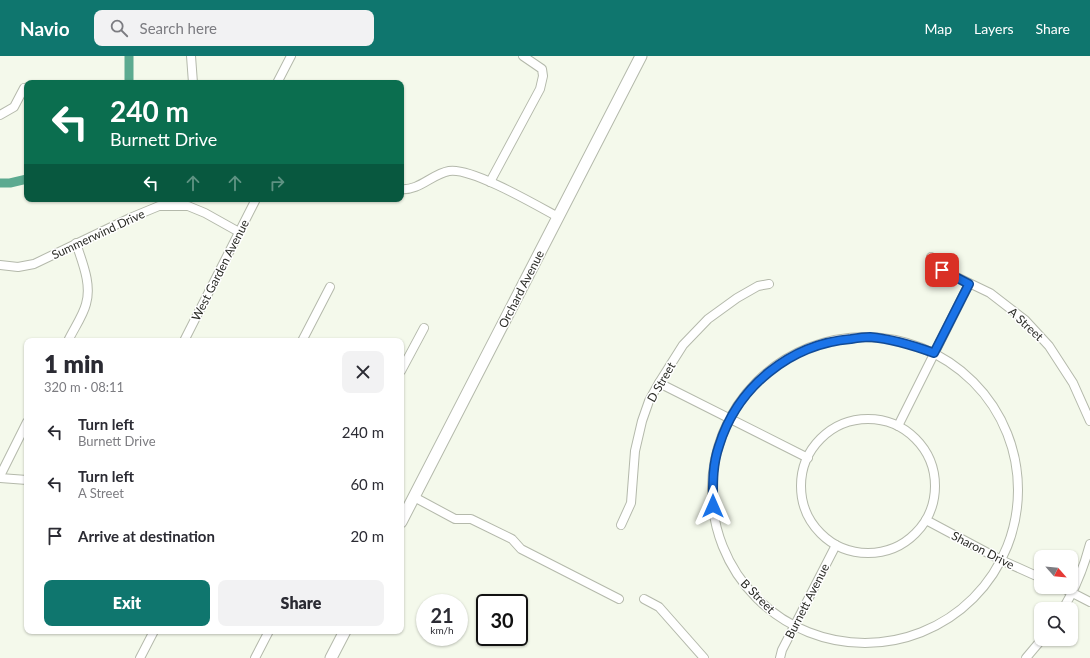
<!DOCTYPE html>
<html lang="en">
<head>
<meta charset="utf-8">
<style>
  body { margin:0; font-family:Lato,sans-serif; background:#f2f2f3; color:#2b2b33; height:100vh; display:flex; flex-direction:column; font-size:15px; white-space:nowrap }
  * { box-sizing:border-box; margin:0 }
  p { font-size:13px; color:#7c7c81 }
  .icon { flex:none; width:22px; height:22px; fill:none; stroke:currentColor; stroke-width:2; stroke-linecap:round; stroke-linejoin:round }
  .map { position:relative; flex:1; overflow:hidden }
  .sheet { position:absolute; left:24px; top:282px; width:380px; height:296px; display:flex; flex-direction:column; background:#fff; border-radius:8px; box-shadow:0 1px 3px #0004 }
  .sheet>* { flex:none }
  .top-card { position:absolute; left:24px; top:24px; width:380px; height:122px; border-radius:8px; box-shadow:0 1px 3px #0004; background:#0b6e4f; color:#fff; overflow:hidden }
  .needle { width:26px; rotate:117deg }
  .controls { position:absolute; left:1034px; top:494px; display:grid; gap:8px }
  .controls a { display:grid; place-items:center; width:44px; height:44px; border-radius:8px; background:#fff; box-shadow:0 1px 3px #0004; font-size:20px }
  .speed { position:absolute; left:416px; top:538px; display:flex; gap:8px; font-size:20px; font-weight:700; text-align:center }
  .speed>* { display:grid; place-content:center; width:52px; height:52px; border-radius:50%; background:#fff; box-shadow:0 1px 3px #0004; line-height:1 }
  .speed small { font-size:10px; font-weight:400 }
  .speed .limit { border:2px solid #111; border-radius:6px; background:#fff; color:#111 }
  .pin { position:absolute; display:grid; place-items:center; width:34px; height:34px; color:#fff; margin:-17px; border-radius:8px; box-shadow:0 2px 6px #0006 }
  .me { position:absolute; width:44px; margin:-22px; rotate:0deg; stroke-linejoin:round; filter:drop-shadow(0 0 3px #0008) }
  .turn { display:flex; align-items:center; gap:14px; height:84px; padding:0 20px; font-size:18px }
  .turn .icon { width:52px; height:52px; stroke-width:2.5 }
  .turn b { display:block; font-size:28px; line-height:34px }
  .lanes { display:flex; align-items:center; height:38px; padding:0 20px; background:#0003; justify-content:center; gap:20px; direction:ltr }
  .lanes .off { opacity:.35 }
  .round { display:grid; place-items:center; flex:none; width:42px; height:42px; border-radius:8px; background:#f2f2f3 }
  .summary { display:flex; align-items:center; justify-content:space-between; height:68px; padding:0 20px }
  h1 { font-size:24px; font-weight:800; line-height:30px }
  .action { display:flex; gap:8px; margin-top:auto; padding:8px 20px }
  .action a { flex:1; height:46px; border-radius:8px; background:#0f766e; color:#fff; font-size:16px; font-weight:800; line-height:46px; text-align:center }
  .action a+a { background:#f2f2f3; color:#2b2b33 }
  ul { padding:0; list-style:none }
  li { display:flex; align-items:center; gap:12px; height:52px; padding:0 20px }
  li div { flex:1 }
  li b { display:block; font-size:15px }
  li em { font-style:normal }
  header { display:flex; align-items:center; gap:24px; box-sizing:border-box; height:56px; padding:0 20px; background:#0f766e; color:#fff }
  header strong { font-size:19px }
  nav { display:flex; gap:22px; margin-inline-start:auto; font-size:14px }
  .search { width:280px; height:36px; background:#f2f2f3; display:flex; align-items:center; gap:10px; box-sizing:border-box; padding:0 14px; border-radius:8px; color:#7c7c81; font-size:15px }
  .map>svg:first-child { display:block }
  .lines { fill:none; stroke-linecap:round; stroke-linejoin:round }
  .canal { stroke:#5caa90; stroke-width:9 }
  .minor-casing { stroke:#b4b9ab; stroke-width:10 }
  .tertiary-casing { stroke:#b4b9ab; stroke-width:13 }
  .minor { stroke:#fff; stroke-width:8 }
  .tertiary { stroke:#fff; stroke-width:11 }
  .route-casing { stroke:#114b97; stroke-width:10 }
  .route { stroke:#1a73e8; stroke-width:7 }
  .labels { text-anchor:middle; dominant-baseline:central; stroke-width:3; stroke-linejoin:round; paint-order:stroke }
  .street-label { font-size:12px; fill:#2b2c27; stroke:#fff }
</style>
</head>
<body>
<header>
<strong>Navio</strong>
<div class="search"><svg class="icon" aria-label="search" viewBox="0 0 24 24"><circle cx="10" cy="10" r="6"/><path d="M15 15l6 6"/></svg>Search here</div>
<nav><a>Map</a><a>Layers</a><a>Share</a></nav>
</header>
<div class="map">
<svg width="1090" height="602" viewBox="0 0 1090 602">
  <rect width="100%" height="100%" fill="#f4f9eb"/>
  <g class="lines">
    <g class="canal">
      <polyline points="129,0 129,27"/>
      <polyline points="0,127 10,127 27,123"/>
    </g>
    <defs>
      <g id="minor">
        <polyline points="191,0 193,27"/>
        <polyline points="277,27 291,0"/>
        <polyline points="0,59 14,51 24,32"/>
        <polyline points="490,126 540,33 543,20 542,13 523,0"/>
        <path d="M401,133C419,135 432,118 449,115C471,111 536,149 558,161"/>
        <polyline points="931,201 942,214 990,237 1025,264 1049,290 1073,327 1090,365"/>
        <polyline points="0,209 18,211 34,208 130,162 159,150 188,150 205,157 239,176"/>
        <circle cx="865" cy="434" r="153"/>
        <path d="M68,285C73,274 83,260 86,248C92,228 82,206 76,187"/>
        <polyline points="184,285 256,143"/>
        <polyline points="302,285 330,231"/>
        <polyline points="401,315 424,272"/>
        <polyline points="659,327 808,402"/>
        <circle cx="868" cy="430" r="67"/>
        <polyline points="898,370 969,228"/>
        <polyline points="0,420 27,366"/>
        <polyline points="0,422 27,424"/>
        <polyline points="414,441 455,463 471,463 512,483 521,493 619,543"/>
        <polyline points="926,464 1001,504 1041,522"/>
        <polyline points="621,469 631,447 635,395 642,365 649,345 659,327 683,289 708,263 737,242 758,230 769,228"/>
        <polyline points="1061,531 1090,546"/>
        <polyline points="644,543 659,551 704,602"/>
        <path d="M1063,553C1075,533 1084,511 1090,488"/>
        <polyline points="140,602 154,575"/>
        <polyline points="255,602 269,575"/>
        <polyline points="780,602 782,594 836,489"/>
        <polyline points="1026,602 1042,583"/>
      </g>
      <g id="tertiary">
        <polyline points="401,466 641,0"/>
        <polyline points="331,602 345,575"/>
      </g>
    </defs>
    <use href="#minor" class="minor-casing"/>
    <use href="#tertiary" class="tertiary-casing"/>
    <use href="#minor" class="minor"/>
    <use href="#tertiary" class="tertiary"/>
  </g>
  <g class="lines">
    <defs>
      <path id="route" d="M713,450C713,430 712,410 719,390C737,331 790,288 851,283C857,282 864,281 870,281C893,283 912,289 934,297L969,228L942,214"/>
    </defs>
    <use href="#route" class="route-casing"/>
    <use href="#route" class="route"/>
  </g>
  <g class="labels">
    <g class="street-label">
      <text transform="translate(98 178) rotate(-25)">Summerwind Drive</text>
      <text transform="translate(220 214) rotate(-63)">West Garden Avenue</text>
      <text transform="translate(521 233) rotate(-63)">Orchard Avenue</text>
      <text transform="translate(1026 268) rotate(43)">A Street</text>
      <text transform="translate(661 326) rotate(-60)">D Street</text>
      <text transform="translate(983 494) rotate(27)">Sharon Drive</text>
      <text transform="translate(758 540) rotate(45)">B Street</text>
      <text transform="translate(807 545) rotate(-63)">Burnett Avenue</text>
    </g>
  </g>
</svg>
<div class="controls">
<a><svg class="needle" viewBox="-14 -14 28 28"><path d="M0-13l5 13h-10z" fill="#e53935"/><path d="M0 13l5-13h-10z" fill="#7c7c81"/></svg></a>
<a><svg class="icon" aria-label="search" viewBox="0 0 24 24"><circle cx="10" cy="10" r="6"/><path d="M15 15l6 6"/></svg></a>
</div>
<div class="speed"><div>21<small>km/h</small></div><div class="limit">30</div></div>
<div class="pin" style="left:942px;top:214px;background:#d93025"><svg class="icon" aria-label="arrive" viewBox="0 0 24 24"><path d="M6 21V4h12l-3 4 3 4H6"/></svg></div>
<svg class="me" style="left:713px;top:450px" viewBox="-20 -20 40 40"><path d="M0-17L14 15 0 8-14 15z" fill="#1a73e8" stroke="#fff" stroke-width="4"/></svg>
<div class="top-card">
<div class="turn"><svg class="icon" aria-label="left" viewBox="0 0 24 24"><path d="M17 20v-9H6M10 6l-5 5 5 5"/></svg><div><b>240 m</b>Burnett Drive</div></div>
<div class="lanes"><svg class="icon" aria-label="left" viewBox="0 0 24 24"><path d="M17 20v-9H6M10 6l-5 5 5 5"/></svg><svg class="icon off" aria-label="ahead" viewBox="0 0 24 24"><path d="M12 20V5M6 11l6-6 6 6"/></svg><svg class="icon off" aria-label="ahead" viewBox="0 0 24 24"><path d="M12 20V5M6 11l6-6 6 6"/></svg><svg class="icon off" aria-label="right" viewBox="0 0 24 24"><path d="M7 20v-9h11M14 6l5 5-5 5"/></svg></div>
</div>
<section class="sheet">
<div class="summary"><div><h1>1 min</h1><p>320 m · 08:11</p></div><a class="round"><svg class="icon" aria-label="close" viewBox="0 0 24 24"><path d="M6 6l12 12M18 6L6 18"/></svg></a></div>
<ul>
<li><svg class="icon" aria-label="left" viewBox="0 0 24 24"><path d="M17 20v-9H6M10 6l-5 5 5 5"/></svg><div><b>Turn left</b><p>Burnett Drive</p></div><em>240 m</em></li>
<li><svg class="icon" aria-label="left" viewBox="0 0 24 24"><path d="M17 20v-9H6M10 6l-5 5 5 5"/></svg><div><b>Turn left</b><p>A Street</p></div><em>60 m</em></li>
<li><svg class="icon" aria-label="arrive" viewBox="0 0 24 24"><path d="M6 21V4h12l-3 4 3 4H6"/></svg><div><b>Arrive at destination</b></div><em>20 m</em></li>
</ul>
<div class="action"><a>Exit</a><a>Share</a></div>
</section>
</div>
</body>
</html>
